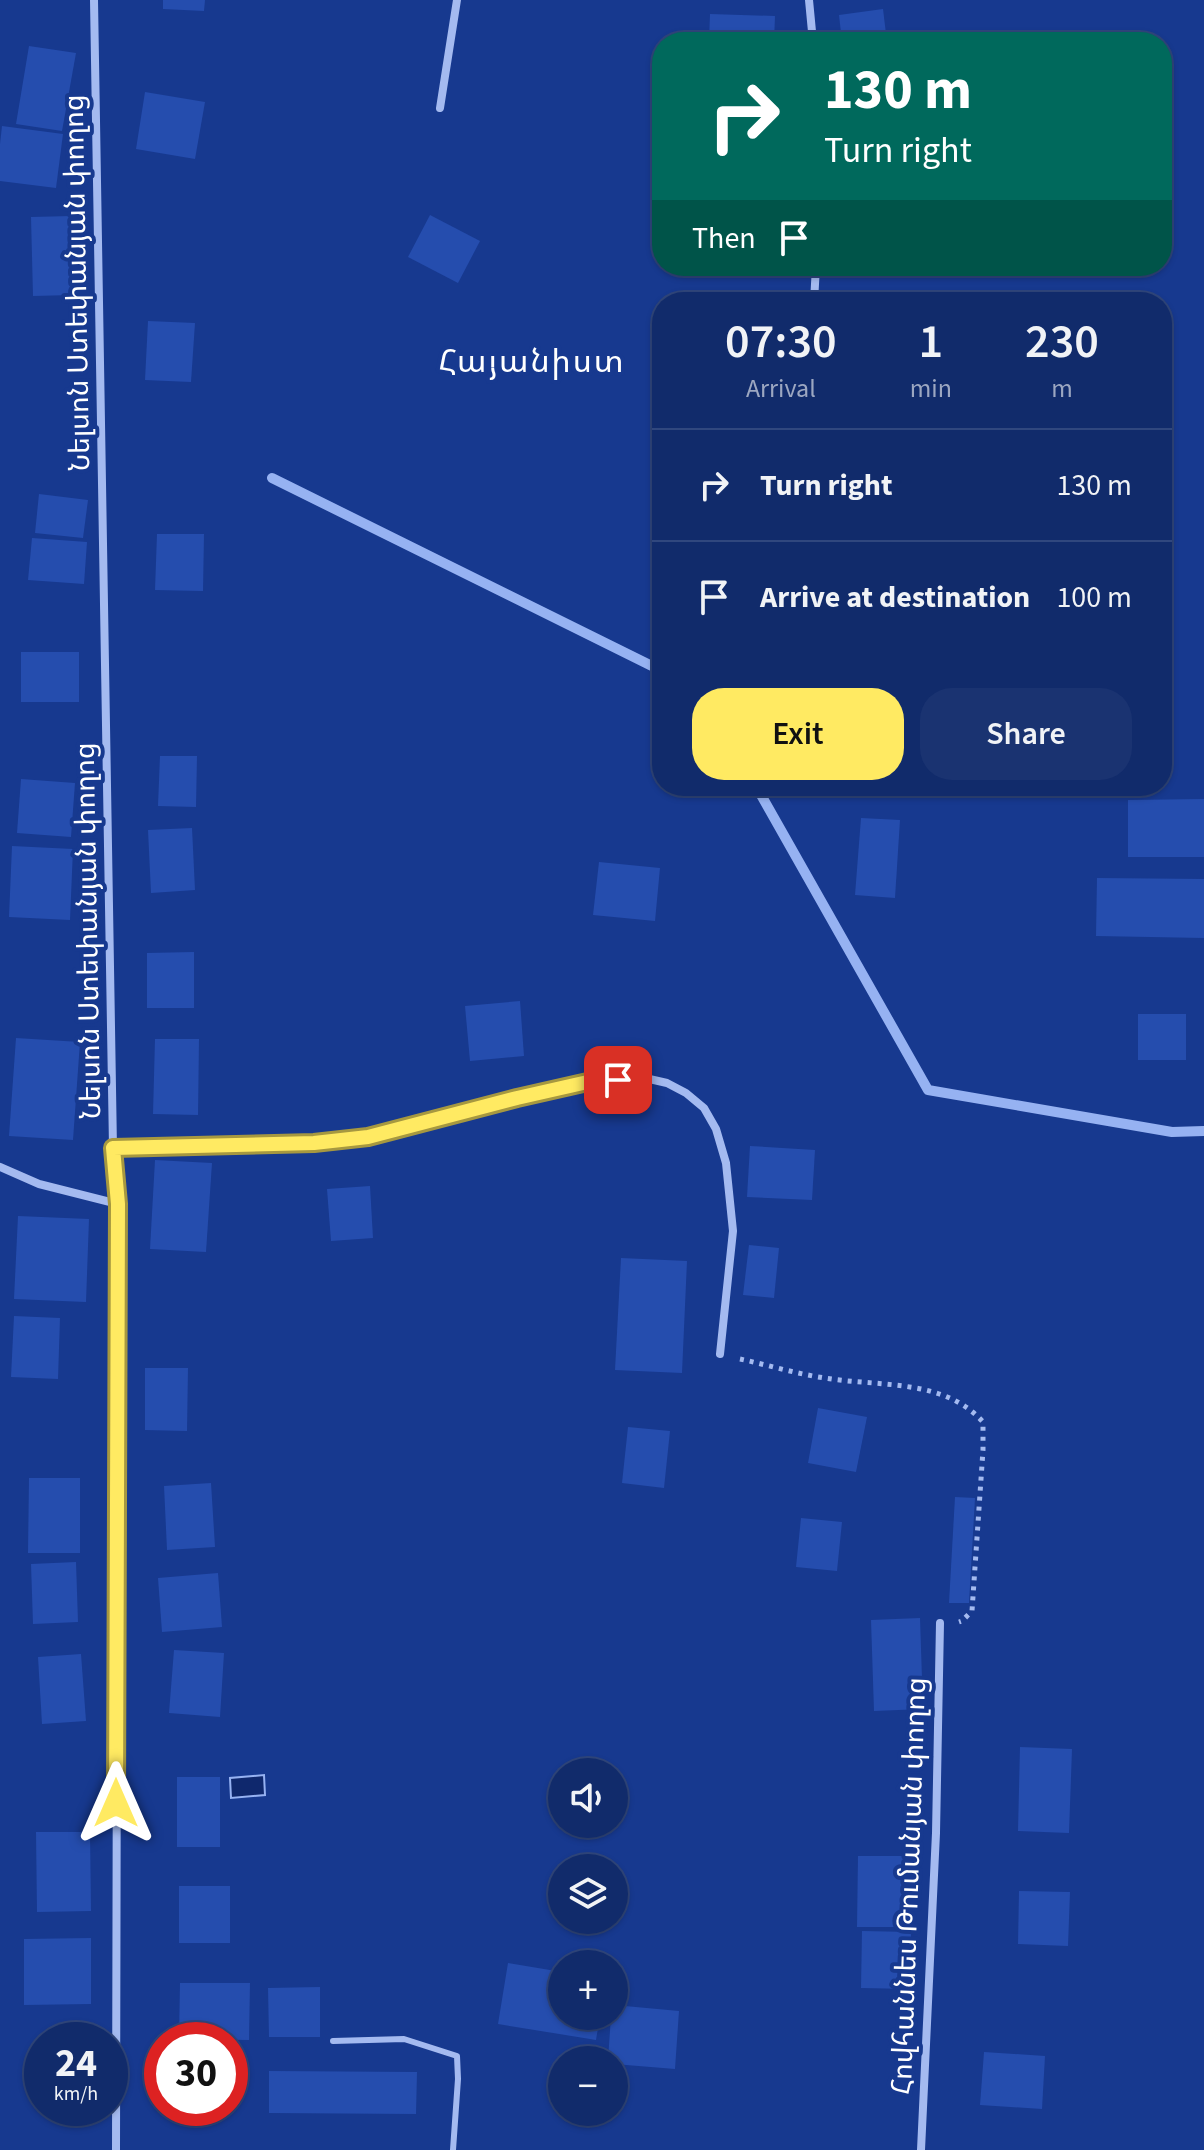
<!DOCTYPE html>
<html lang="en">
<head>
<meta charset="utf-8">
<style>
  body { margin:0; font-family:"Source Sans 3","Noto Sans Armenian",sans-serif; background:#1a3371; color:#f1f3f6; height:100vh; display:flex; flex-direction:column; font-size:30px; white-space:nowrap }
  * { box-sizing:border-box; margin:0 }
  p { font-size:26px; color:#9ca7c1 }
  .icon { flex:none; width:44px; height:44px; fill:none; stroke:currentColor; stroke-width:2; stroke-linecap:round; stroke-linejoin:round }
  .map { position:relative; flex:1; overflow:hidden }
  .drawer { position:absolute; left:652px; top:292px; width:520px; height:504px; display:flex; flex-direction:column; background:#112b6b; border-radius:32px; box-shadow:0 2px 6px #0004,0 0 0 2px #30477e }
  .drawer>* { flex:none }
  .hud { position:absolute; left:652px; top:32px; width:520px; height:244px; border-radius:32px; box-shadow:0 2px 6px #0004,0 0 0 2px #30477e; background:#00695c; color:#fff; overflow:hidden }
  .buttons { position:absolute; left:548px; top:1758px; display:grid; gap:16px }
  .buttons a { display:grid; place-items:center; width:80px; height:80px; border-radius:50%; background:#112b6b; box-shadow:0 2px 6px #0004,0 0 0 2px #30477e; font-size:40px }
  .speed { position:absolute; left:24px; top:2022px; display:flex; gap:16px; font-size:40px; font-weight:700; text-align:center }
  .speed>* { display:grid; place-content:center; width:104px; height:104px; border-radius:50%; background:#112b6b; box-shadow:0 2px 6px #0004,0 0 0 2px #30477e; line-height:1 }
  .speed small { font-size:20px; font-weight:400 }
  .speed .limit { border:12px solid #d22; background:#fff; color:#111 }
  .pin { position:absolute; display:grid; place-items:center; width:68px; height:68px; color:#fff; margin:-34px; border-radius:16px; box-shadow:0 4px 12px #0006 }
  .me { position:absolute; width:88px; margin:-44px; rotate:0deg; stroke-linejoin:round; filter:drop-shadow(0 0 6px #0008) }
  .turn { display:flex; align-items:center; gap:28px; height:168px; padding:0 40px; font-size:36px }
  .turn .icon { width:104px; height:104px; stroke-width:2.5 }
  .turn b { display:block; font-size:56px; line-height:68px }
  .then { display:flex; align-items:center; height:76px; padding:0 40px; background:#0003; gap:16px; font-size:30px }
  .eta { display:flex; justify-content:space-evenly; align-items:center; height:136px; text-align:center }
  .eta b { font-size:48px; font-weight:600; line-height:56px }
  .primary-button { display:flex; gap:16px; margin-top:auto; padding:16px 40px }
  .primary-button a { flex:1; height:92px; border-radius:32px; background:#ffea62; color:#111; font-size:32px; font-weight:600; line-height:92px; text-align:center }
  .primary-button a+a { background:#1a3371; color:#f1f3f6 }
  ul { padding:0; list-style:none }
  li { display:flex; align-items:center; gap:24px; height:112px; padding:0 40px; border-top:2px solid #30477e }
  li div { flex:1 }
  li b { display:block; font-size:30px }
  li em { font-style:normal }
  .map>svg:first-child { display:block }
  .water { fill:#0f286d; stroke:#96b2f2; stroke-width:2 }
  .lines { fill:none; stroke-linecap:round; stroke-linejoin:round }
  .stream { stroke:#96b2f2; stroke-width:10 }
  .building { fill:#254dae }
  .path { stroke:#a4baf0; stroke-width:5; stroke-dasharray:4 6; stroke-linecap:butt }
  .service { stroke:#a4baf0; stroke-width:6 }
  .minor { stroke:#a4baf0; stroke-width:8 }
  .route-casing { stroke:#a69840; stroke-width:20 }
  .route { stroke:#ffea62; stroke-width:14 }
  .labels { text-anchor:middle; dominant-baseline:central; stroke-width:8; stroke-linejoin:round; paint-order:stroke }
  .street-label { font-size:28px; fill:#fff; stroke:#17398f }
  .quarter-label { font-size:32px; letter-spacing:2px; fill:#fff; stroke:#17398f }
</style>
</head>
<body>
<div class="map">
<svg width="1204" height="2150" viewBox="0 0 1204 2150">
  <rect width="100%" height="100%" fill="#17398f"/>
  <polygon class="water" points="264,1775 265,1795 231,1798 230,1778"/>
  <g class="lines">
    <g class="stream">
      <polyline points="272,478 662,671"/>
      <polyline points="756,786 928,1090 1172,1132 1204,1131"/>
    </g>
  </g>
  <g class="building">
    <polygon points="163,0 205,0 204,11 163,9"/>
    <polygon points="883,9 887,42 842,42 839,15"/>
    <polygon points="710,14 775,16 774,42 709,42"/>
    <polygon points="29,46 76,53 62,131 16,124"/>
    <polygon points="145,92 205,102 195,159 136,149"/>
    <polygon points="2,126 63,134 56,188 0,181 0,144"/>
    <polygon points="430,215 480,241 458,283 408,257"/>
    <polygon points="71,216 73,295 33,296 31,217"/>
    <polygon points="742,266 785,266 785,272 741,269"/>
    <polygon points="866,291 911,292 911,302 866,302"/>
    <polygon points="148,321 195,323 191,382 145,380"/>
    <polygon points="39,494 88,500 83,538 35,533"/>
    <polygon points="157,534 204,534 203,591 155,590"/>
    <polygon points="32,538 87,542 84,584 28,580"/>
    <rect x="21" y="652" width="58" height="50"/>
    <polygon points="160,756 197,756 196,807 158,806"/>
    <polygon points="21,779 75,783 71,837 17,833"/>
    <polygon points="1204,799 1204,857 1128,857 1128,800"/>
    <polygon points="861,818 900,820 895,898 855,895"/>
    <polygon points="192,828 195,890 151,893 148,830"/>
    <polygon points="12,846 73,849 70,920 9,917"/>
    <polygon points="599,862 660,868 655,921 593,915"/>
    <polygon points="1097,878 1204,879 1204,938 1096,936"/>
    <polygon points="194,952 194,1008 147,1008 147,953"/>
    <polygon points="520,1001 524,1056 470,1061 465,1006"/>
    <rect x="1138" y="1014" width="48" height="46"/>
    <polygon points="16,1038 80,1042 73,1140 9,1136"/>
    <polygon points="155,1039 199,1039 198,1115 153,1114"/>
    <polygon points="750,1146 815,1150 812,1200 747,1197"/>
    <polygon points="155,1160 212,1163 206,1252 150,1249"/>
    <polygon points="370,1186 373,1238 331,1241 327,1189"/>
    <polygon points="18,1216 89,1219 86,1302 14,1299"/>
    <polygon points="749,1245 779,1248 774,1298 743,1295"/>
    <polygon points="621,1258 687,1261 682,1373 615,1370"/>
    <polygon points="14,1316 60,1318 58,1379 11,1377"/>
    <polygon points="145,1368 188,1368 187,1431 145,1430"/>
    <polygon points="818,1408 867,1417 856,1472 808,1463"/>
    <polygon points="628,1427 670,1431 664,1488 622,1483"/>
    <polygon points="29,1478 80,1478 80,1553 28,1553"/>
    <polygon points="211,1483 215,1547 167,1550 164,1486"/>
    <polygon points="955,1497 975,1498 969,1603 949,1603"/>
    <polygon points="801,1518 842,1522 837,1571 796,1567"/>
    <polygon points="76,1562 78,1622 33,1624 31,1564"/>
    <polygon points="218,1573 222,1627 162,1632 158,1578"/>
    <polygon points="920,1618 923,1709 874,1711 871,1620"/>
    <polygon points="174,1650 224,1653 220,1717 169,1713"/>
    <polygon points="81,1654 86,1721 42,1724 38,1657"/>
    <polygon points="1020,1747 1072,1749 1069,1833 1018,1831"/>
    <rect x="177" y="1777" width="43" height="70"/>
    <polygon points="36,1832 90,1832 91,1911 37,1912"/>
    <polygon points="858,1856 912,1856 912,1927 857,1927"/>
    <rect x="179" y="1886" width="51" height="57"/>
    <polygon points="1019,1891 1070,1892 1068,1946 1018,1944"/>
    <polygon points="862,1931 911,1932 910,1989 861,1988"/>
    <polygon points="91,1938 91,2004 24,2005 24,1939"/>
    <polygon points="508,1963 562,1972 562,2016 600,2016 596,2040 498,2024"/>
    <polygon points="180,1983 250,1983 249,2040 179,2039"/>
    <polygon points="320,1987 320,2037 269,2037 268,1988"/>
    <polygon points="614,2005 679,2011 675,2069 614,2064 614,2060 608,2060 611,2016 614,2016"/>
    <polygon points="984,2052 1045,2056 1042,2109 980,2105"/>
    <polygon points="269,2071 417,2072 416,2114 269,2113"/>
  </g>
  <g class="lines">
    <path class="path" d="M740,1359C768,1365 797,1374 825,1378C878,1387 944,1378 983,1422V1450L972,1611L962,1621L959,1622"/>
    <polyline class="service" points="333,2041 404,2039 457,2056 458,2079 453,2150"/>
    <g class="minor">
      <polyline points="94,0 113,1148 118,1204 116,2150"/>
      <polyline points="809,0 813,42"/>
      <polyline points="440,108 457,0"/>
      <polyline points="814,302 816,266"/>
      <polyline points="113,1148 314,1143 368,1137 491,1104 592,1081 645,1078 667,1083 686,1093 704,1108 716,1129 726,1163 733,1231 720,1354"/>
      <polyline points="0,1167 39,1184 118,1204"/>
      <polyline points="921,2150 936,1833 940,1623"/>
    </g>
  </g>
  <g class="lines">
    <defs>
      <polyline id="route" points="116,1803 118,1204 113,1148 314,1143 368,1137 517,1098 592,1081 618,1080"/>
    </defs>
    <use href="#route" class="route-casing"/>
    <use href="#route" class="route"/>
  </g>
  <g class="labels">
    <g class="street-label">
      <text transform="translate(77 283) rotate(-91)">Նելսոն Ստեփանյան փողոց</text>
      <text transform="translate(88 931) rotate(-91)">Նելսոն Ստեփանյան փողոց</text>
      <text transform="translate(909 1886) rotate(-88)">Հովհաննես Թումանյան փողոց</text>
    </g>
    <g class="quarter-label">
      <text x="532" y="362">Հայանիստ</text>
    </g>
  </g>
</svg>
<div class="buttons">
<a><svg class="icon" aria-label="sound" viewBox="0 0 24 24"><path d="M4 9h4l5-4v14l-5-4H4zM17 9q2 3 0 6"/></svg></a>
<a><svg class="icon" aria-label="layers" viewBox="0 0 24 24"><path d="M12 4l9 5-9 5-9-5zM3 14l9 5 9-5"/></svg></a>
<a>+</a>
<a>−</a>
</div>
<div class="speed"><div>24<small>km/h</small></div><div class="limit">30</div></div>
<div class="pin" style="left:618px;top:1080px;background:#d93025"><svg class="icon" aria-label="arrive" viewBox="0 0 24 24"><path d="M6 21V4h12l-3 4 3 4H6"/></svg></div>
<svg class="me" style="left:116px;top:1803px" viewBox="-20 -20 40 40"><path d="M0-17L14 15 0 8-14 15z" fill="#ffea62" stroke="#fff" stroke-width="4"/></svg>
<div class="hud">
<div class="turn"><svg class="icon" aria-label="right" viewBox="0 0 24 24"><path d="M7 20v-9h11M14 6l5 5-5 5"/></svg><div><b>130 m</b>Turn right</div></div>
<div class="then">Then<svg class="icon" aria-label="arrive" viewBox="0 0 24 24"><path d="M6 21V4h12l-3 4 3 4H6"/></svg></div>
</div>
<section class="drawer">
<div class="eta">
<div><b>07:30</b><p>Arrival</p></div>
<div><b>1</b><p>min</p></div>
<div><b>230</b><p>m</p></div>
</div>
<ul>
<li><svg class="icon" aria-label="right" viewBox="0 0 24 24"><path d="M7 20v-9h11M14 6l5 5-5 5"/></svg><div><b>Turn right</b></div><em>130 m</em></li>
<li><svg class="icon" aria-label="arrive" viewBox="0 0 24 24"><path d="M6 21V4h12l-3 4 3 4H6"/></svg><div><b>Arrive at destination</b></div><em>100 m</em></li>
</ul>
<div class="primary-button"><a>Exit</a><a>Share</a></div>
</section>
</div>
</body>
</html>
